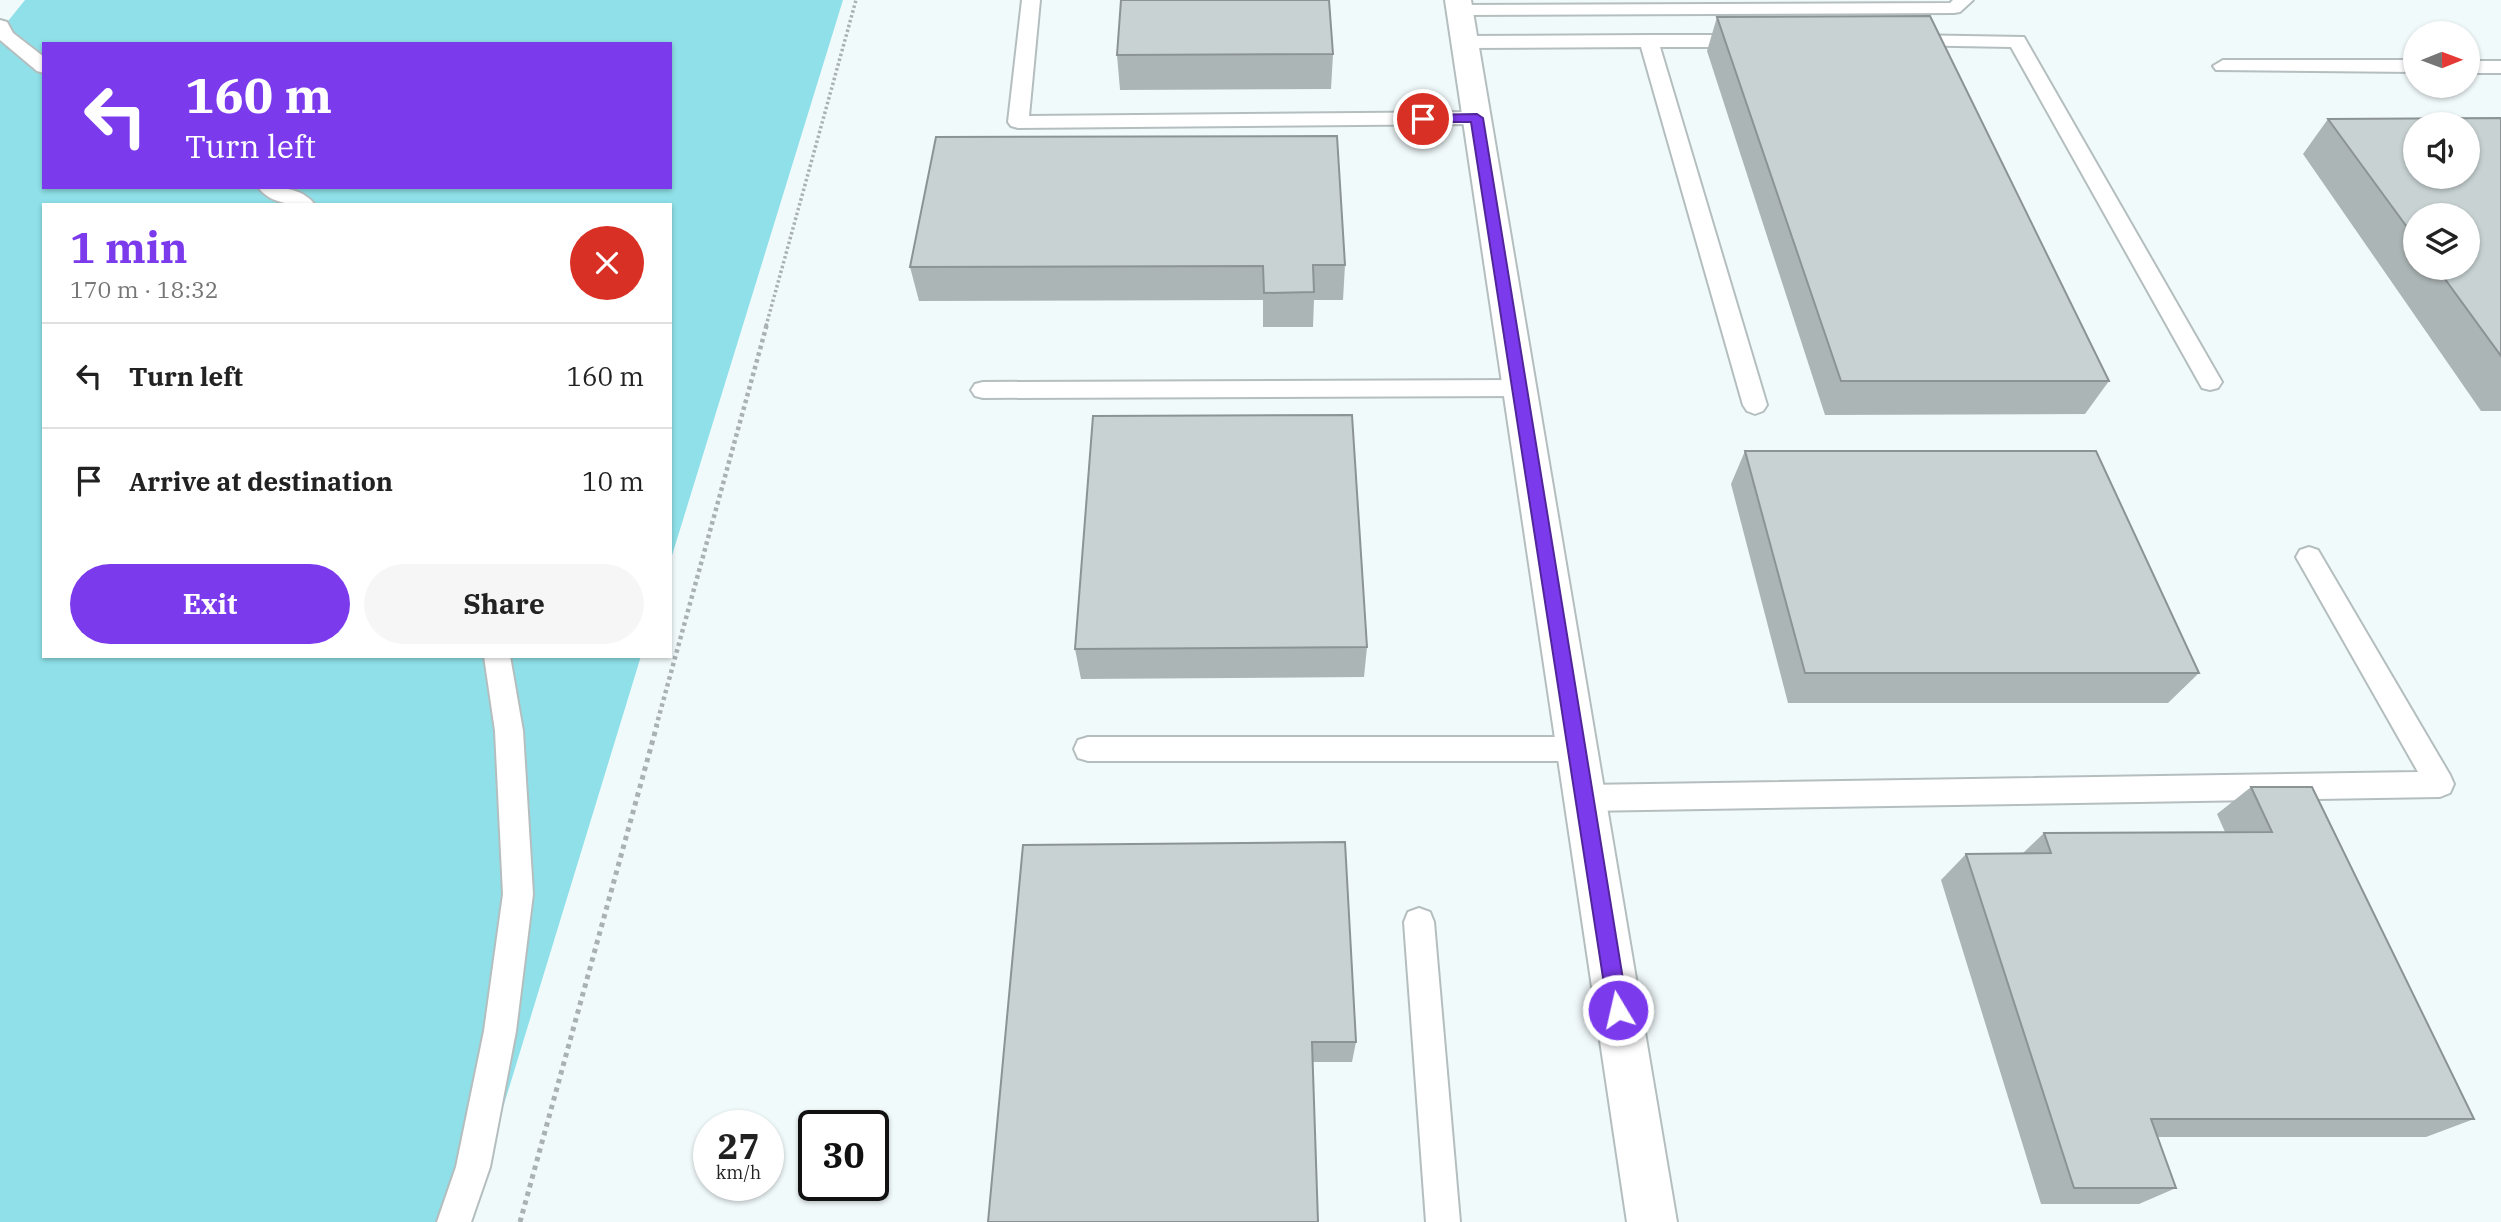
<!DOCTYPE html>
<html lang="en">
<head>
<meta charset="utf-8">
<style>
  body { margin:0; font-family:"IBM Plex Serif",serif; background:#f6f6f6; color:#222; height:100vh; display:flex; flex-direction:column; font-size:26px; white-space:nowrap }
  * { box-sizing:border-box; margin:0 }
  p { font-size:23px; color:#767676 }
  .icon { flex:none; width:38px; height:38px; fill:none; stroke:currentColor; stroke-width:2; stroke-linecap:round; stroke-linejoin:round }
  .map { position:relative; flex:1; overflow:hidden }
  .sheet { position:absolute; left:42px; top:203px; width:630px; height:455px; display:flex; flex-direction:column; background:#fff; border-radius:0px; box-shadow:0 2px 5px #0004 }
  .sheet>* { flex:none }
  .guide { position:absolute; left:42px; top:42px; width:630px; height:147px; border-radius:0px; box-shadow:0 2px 5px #0004; background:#7c3aed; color:#fff; overflow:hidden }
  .needle { width:46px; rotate:89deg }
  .fabs { position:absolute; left:2403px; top:21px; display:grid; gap:14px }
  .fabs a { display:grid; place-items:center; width:77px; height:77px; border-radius:50%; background:#fff; box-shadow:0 2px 5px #0004; font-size:35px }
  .speed { position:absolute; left:693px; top:1110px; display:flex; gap:14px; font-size:35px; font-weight:700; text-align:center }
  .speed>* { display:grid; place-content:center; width:91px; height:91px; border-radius:50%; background:#fff; box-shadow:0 2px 5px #0004; line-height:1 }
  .speed small { font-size:18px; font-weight:400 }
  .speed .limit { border:4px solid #111; border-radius:10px; background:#fff; color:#111 }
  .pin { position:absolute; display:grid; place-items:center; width:60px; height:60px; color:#fff; margin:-30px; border:4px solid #fff; border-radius:50%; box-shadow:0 2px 7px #0007 }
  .me { position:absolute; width:77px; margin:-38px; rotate:351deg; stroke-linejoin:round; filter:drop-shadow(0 0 5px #0008) }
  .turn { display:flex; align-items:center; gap:24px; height:147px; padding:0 28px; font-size:32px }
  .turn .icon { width:91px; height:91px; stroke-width:2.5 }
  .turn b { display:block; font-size:49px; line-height:60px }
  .round { display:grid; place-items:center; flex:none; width:74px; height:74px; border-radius:37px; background:#f6f6f6 }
  .overview { display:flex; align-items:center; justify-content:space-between; height:119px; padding:0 28px }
  h1 { font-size:42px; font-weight:700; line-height:52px; color:#7c3aed }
  .cta { display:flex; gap:14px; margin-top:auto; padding:14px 28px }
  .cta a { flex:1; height:80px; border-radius:42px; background:#7c3aed; color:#fff; font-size:28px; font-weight:700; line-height:80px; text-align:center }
  .cta a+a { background:#f6f6f6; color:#222 }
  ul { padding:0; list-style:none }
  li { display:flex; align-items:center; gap:21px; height:105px; padding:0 28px; border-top:2px solid #e0e0e0 }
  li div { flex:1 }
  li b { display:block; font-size:26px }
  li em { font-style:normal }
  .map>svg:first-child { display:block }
  .green { fill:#8fe0e8; fill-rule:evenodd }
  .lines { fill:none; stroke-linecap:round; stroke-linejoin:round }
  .service-casing { stroke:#b5bebf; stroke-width:4 }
  .minor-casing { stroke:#b5bebf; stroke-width:4 }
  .path-far2 { stroke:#aab1b2; stroke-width:3.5; stroke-dasharray:2.5 2.5; stroke-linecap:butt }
  .path-far1 { stroke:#aab1b2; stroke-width:4.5; stroke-dasharray:3.5 3.5; stroke-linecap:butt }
  .path { stroke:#aab1b2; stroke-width:5; stroke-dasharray:4.5 4.5; stroke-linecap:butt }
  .service { fill:#fff; fill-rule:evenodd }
  .minor { fill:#fff; fill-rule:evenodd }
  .wall { fill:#acb5b5; fill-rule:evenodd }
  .building { fill:#c8d2d3; stroke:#8c9394; stroke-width:2; fill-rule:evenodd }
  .route { fill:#7c3aed; stroke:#51269a; stroke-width:2 }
</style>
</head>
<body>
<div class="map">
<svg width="2501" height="1222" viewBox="0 0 2501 1222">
  <rect width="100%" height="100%" fill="#f1fafb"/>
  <path class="green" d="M25,0H843L670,562V205H44V656H641L468,1222H0V31ZM44,44H670V187H44Z"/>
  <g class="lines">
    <defs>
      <g id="service">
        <polygon points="1022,0 1040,0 1029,116 1477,112 1484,114 1487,118 1484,122 1477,124 1018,128 1011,126 1008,122"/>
        <polygon points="1953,0 1973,0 1960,12 1954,13 1460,15 1451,10 1460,5 1950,3"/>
        <polygon points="0,20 7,22 13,33 44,57 44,73 37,71 0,40"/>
        <polygon points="1649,35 1746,35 1755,41 1746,47 1660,47 1767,405 1763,411 1755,414 1747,411 1743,405 1641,47 1464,48 1455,42 1464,36"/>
        <polygon points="1907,35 2024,37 2222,382 2218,388 2210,390 2202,388 2011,47 1900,45 1898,41"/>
        <polygon points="2223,60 2415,60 2415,72 2216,70 2213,66"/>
        <rect x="2468" y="61" width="33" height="12"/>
        <path d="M258,187C278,187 302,187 315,205C295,205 271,205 258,187Z"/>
        <polygon points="1519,380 1527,382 1531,388 1527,394 1519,396 983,398 975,396 971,390 975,384 983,382"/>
        <polygon points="2309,547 2318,550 2450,775 2454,784 2450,793 2440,797 1584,811 1574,807 1570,798 1574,789 1584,785 2418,772 2296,557 2300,550"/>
        <polygon points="484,656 510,656 523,731 533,894 516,1031 490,1167 471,1222 437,1222 456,1167 484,1031 503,894 495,731"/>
        <polygon points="1088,737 1577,737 1587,740 1591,749 1587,758 1577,761 1088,761 1078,758 1074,749 1078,740"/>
        <polygon points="1419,908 1430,912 1434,922 1460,1222 1426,1222 1404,922 1408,912"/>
      </g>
      <polygon id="minor" points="1445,0 1471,0 1677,1222 1627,1222"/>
    </defs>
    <use href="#service" class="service-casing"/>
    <use href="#minor" class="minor-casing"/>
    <polyline class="path-far2" points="766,326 856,0"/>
    <polyline class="path-far1" points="656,727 767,324"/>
    <polyline class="path" points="520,1222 657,725"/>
    <use href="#service" class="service"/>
    <use href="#minor" class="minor"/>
  </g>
  <g class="wall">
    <polygon points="1717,17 2109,381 2085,414 1825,415 1707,51"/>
    <polygon points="1333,54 1331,89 1120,90 1117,55"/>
    <path d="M2501,118V411H2481L2303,154L2328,119ZM2415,215L2468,268H2415Z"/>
    <polygon points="1345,265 1343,300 1314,300 1313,327 1263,327 1263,300 919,301 910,267"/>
    <polygon points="1745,451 2199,673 2168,703 1788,703 1731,484"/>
    <polygon points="1367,647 1364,677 1081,679 1075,649"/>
    <polygon points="2251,787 2474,1119 2426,1137 2157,1137 2176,1188 2139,1204 2041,1204 1941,880 1966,854 2022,854 2044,833 2225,832 2217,814"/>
    <polygon points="1023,845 1356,1042 1352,1062 1312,1062"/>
  </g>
  <g class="building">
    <polygon points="1121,0 1329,0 1333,54 1117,55"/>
    <polygon points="1930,16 2109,381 1841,381 1717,17"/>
    <path d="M2501,118V356L2437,268H2468V215H2415V238L2328,119ZM2415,124H2468V177H2415Z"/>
    <polygon points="1337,136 1345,265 1313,265 1314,292 1264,293 1263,266 910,267 936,137"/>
    <polygon points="1352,415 1367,647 1075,649 1093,416"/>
    <polygon points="1745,451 2096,451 2199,673 1805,673"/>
    <polygon points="2251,787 2312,787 2474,1119 2151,1119 2176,1188 2074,1188 1966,854 2051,853 2044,833 2272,832"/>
    <polygon points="1345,842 1356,1042 1312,1042 1318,1222 988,1222 1023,845"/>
  </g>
  <polygon class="route" points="1477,114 1483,118 1628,1010 1625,1016 1618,1019 1611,1016 1608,1010 1471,122 1423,122 1417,119 1423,115"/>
</svg>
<div class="fabs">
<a><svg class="needle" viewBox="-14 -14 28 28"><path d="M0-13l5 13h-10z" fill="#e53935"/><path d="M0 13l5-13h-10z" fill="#767676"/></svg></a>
<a><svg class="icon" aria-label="sound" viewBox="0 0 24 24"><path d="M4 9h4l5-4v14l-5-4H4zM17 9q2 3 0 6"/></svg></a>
<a><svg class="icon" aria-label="layers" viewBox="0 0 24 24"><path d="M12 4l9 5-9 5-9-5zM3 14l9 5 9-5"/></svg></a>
</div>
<div class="speed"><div>27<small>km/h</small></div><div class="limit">30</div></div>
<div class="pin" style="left:1423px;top:119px;background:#d93025"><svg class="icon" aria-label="arrive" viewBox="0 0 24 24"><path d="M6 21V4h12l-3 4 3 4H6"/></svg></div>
<svg class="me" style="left:1618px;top:1010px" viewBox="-20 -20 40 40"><circle r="17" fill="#7c3aed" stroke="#fff" stroke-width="3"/><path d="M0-11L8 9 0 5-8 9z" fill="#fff"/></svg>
<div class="guide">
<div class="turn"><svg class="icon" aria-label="left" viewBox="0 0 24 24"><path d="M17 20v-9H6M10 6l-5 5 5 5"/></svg><div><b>160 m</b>Turn left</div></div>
</div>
<section class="sheet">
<div class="overview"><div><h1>1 min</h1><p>170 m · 18:32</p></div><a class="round" style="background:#d93025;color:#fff"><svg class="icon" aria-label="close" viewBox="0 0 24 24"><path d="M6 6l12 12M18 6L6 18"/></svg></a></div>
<ul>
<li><svg class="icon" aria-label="left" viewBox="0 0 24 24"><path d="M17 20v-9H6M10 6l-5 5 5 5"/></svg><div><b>Turn left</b></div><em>160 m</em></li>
<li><svg class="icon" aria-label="arrive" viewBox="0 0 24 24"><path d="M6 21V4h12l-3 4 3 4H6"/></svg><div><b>Arrive at destination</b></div><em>10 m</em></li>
</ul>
<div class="cta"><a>Exit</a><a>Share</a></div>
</section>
</div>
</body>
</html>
